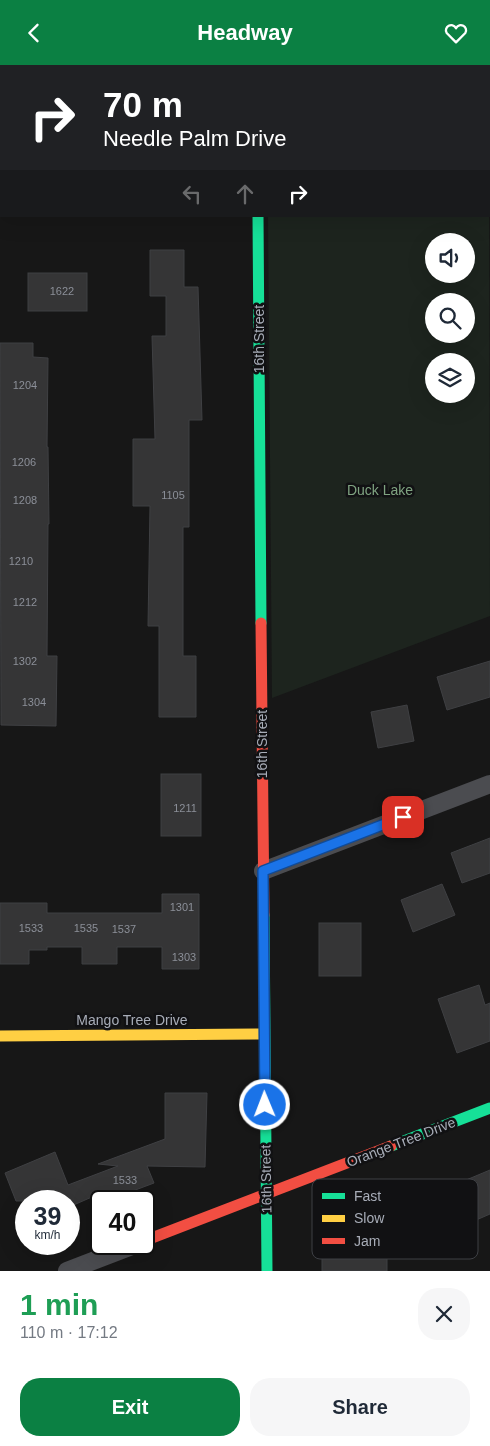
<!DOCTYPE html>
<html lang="en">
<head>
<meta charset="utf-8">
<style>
  body { margin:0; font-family:Helvetica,sans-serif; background:#f6f6f7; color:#1f2937; height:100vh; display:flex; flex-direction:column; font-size:19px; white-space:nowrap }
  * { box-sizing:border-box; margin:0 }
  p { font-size:16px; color:#747a83 }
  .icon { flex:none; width:28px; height:28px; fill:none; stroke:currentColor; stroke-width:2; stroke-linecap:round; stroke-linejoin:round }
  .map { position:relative; height:1206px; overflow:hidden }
  .drawer { display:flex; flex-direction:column; background:#fff; flex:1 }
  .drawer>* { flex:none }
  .top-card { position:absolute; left:0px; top:0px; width:490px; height:152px; box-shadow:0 5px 20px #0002; background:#202124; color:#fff; overflow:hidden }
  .tools { position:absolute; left:425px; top:168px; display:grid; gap:10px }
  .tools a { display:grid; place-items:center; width:50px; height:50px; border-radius:50%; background:#fff; box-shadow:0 5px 20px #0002; font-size:25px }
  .speed { position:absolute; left:15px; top:1125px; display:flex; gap:10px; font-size:25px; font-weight:700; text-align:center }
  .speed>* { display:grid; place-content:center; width:65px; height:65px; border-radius:50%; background:#fff; box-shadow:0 5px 20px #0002; line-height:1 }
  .speed small { font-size:12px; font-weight:400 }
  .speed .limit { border:2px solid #111; border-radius:8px; background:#fff; color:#111 }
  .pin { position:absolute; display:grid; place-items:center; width:42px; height:42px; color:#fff; margin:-21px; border-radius:10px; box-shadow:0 2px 8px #0006 }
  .me { position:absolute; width:55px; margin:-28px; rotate:359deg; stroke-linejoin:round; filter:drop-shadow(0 0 4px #0008) }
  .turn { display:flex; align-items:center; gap:18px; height:105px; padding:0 20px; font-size:22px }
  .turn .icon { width:65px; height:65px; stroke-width:2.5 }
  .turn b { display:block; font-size:35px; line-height:42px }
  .lanes { display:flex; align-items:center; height:48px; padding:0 20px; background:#0003; justify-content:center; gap:25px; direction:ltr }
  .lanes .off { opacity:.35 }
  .round { display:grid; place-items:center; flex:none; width:52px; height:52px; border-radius:20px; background:#f6f6f7 }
  .headline { display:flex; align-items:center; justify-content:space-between; height:85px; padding:0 20px }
  h1 { font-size:30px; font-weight:800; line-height:38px; color:#1e9e55 }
  .cta { display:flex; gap:10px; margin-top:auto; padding:10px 20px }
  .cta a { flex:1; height:58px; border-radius:20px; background:#0b8043; color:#fff; font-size:20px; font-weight:800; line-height:58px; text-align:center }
  .cta a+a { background:#f6f6f7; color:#1f2937 }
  header { display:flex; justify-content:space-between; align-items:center; height:65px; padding:0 20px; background:#0b8043; color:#fff; font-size:22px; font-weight:800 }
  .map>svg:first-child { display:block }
  .green { fill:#1d241e; fill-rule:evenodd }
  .building { fill:#353536; stroke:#3f4043 }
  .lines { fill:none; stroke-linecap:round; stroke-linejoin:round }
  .street { stroke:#4b4c50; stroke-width:18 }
  .fast { stroke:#16e098; stroke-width:11 }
  .slow { stroke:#ffcf43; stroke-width:11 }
  .jam { stroke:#f24e42; stroke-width:11 }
  .route-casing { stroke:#114b97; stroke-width:12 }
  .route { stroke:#1a73e8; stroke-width:9 }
  .labels { text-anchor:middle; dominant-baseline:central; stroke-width:5; stroke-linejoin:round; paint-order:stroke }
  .number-label { font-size:11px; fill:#8b8f98 }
  .street-label { font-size:14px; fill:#a8adb8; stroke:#111113 }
  .park-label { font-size:14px; fill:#7fa381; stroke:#111113 }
  .key { fill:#111113; stroke:#3e4045; stroke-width:1 }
  .key-label { font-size:14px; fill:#a8adb8 }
</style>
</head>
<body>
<header><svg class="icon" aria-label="back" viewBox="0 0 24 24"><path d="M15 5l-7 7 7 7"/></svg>Headway<svg class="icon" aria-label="heart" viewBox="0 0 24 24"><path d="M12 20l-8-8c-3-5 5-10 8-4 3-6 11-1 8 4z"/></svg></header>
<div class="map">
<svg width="490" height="1206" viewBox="0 0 490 1206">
  <rect width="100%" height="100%" fill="#171717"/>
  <path class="green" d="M489,81L490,551L272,633L268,151H489ZM434,176H466V209H434ZM434,236H466V269H434ZM434,296H466V329H434Z"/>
  <g class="building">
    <polygon points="150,185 184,185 184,222 198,222 202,355 189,355 189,462 183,462 183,591 196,591 196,652 159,652 159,561 148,561 150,441 133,441 133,374 155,374 152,271 166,271 166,231 150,231"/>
    <rect x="28" y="208" width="59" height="38"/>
    <polygon points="0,278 33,278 33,292 48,293 47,382 48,382 49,459 48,459 47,591 57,591 56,661 1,660"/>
    <polygon points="490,596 490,632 447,645 437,612"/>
    <polygon points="407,640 414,676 378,683 371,647"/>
    <rect x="161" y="709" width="40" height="62"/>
    <polygon points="490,773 490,808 462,818 451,788"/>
    <polygon points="442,819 455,850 413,867 401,835"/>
    <polygon points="162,829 199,829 199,904 162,904 162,882 117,882 117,899 82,899 82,882 47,882 47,885 29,885 29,899 0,899 0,838 47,838 47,848 162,848"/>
    <rect x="319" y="858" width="42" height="53"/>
    <polygon points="479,920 485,940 490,938 490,976 457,988 438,934"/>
    <polygon points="165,1028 207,1028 205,1102 147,1101 154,1118 106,1136 103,1136 101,1128 69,1142 69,1136 16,1136 5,1108 55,1087 68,1120 118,1101 98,1099 165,1074"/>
    <polygon points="490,1105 490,1149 444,1169 428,1131"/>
    <polygon points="322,1167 350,1167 350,1188 387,1188 387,1206 322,1206"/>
  </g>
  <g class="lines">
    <g class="street">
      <polyline points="1,0 1,1"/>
      <polyline points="257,0 257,1"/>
      <polyline points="468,0 468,1"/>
      <polyline points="489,56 490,59"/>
      <polyline points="0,143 1,143"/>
      <polyline points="263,806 490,719"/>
      <polyline points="67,1206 137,1179"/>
    </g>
    <g class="fast">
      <polyline points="258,151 261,558"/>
      <polyline points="264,850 267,1206"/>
      <polyline points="391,1081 490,1043"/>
    </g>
    <polyline class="slow" points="0,971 264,969"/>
    <g class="jam">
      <polyline points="261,558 264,850"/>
      <polyline points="144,1176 391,1081"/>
    </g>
  </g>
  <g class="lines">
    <defs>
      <polyline id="route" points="265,1040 263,806 403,752"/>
    </defs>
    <use href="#route" class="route-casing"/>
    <use href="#route" class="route"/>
  </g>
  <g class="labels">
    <g class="number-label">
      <text x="62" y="226">1622</text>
      <text x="25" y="320">1204</text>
      <text x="24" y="397">1206</text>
      <text x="173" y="430">1105</text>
      <text x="25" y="435">1208</text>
      <text x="21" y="496">1210</text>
      <text x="25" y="537">1212</text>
      <text x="25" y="596">1302</text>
      <text x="34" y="637">1304</text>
      <text x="185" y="743">1211</text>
      <text x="182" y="842">1301</text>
      <text x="31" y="863">1533</text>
      <text x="86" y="863">1535</text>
      <text x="124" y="864">1537</text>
      <text x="184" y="892">1303</text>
      <text x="125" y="1115">1533</text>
    </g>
    <g class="street-label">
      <text transform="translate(259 274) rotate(-90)">16th Street</text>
      <text transform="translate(262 679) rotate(-90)">16th Street</text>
      <text x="132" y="955">Mango Tree Drive</text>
      <text transform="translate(401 1077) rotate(-21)">Orange Tree Drive</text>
      <text transform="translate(266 1114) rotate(-91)">16th Street</text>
    </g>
    <g class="park-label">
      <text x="380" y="425">Duck Lake</text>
    </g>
  </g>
  <rect x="312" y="1114" width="166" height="80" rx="8" class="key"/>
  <rect x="322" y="1128" width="23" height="6" fill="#16e098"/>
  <rect x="322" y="1150" width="23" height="7" fill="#ffcf43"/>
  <rect x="322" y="1173" width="23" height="6" fill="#f24e42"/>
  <g class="key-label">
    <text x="354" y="1136">Fast</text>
    <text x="354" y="1158">Slow</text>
    <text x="354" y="1181">Jam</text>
  </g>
</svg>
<div class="tools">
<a><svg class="icon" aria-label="sound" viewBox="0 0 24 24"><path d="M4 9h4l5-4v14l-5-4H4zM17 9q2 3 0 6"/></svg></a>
<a><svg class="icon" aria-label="search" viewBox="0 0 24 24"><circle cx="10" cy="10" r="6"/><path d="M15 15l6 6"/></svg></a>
<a><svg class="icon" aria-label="layers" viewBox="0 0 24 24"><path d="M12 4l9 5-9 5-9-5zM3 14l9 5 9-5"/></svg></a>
</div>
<div class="speed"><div>39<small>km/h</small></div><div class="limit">40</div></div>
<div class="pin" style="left:403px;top:752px;background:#d93025"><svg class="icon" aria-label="arrive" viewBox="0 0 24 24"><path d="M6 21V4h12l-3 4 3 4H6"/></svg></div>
<svg class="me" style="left:265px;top:1040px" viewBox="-20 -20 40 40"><circle r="17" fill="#1a73e8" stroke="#fff" stroke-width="3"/><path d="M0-11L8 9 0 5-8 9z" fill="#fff"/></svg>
<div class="top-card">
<div class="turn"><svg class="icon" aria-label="right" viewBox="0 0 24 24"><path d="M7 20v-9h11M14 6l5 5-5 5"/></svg><div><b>70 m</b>Needle Palm Drive</div></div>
<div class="lanes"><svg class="icon off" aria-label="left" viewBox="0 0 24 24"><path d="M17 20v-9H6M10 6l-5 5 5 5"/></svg><svg class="icon off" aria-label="ahead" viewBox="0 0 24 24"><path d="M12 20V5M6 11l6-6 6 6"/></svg><svg class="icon" aria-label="right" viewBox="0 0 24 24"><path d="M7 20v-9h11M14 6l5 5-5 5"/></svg></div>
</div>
</div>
<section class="drawer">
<div class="headline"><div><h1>1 min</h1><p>110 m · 17:12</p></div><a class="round"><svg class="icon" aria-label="close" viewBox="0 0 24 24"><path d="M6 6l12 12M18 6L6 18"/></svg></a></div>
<div class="cta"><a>Exit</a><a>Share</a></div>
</section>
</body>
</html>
